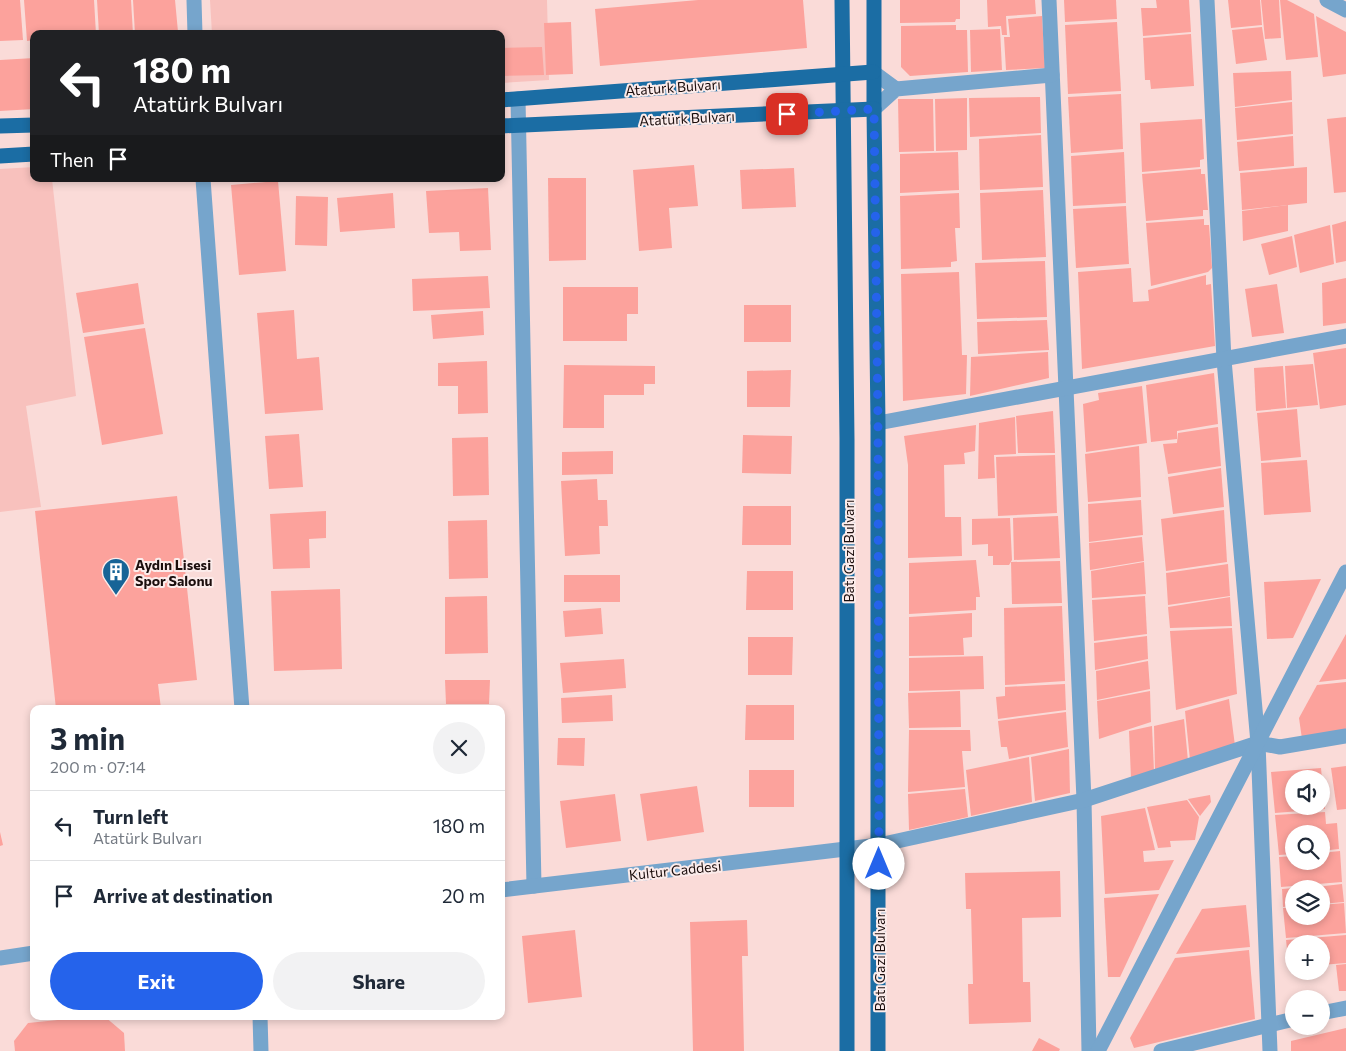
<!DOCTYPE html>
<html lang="en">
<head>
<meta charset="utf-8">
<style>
  body { margin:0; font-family:Commissioner,sans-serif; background:#f2f2f3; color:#1f2937; height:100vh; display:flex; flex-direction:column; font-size:19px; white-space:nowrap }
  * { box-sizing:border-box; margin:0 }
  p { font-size:16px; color:#747a83 }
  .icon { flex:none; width:28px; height:28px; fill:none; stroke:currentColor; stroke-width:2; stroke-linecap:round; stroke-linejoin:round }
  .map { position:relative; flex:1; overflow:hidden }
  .panel { position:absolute; left:30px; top:705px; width:475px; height:315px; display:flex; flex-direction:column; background:#fff; border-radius:10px; box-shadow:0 2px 8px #0003 }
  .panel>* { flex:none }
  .banner { position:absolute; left:30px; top:30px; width:475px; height:152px; border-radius:10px; box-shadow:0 2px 8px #0003; background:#202124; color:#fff; overflow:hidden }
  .buttons { position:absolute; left:1285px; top:770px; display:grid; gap:10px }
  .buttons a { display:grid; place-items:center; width:45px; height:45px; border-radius:50%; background:#fff; box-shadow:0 2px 8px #0003; font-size:25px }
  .pin { position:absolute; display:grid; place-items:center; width:42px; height:42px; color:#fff; margin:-21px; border-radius:10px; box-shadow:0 2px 8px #0006 }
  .me { position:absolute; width:55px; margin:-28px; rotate:0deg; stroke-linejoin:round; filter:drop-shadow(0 0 4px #0008) }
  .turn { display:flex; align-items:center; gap:18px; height:105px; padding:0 20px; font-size:22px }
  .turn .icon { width:65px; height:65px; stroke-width:2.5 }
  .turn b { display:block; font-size:35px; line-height:42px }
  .then { display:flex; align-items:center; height:48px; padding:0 20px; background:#0003; gap:10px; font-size:19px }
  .round { display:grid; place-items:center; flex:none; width:52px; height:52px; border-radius:26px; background:#f2f2f3 }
  .summary { display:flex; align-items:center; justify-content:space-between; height:85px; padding:0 20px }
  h1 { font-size:30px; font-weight:700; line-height:38px }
  .action { display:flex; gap:10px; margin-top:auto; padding:10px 20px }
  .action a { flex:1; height:58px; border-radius:30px; background:#2563eb; color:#fff; font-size:20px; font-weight:700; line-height:58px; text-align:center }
  .action a+a { background:#f2f2f3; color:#1f2937 }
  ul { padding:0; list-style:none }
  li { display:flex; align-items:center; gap:15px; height:70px; padding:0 20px; border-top:1px solid #e0e1e3 }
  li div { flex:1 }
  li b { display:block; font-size:19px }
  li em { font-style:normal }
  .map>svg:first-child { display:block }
  .green { fill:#f8c1bd }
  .building { fill:#fca29c }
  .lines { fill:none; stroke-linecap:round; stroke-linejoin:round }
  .minor { stroke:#76a5cc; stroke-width:15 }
  .major { stroke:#1b6da4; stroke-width:15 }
  .route { stroke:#2563eb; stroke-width:9; stroke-dasharray:0 16.2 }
  .labels { text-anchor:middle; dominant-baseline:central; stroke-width:4; stroke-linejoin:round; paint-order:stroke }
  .street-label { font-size:14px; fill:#1b0e0d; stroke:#fceceb }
  .poi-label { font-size:14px; font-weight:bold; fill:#1b0e0d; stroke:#fceceb; text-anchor:start }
</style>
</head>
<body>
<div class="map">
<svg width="1346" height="1051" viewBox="0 0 1346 1051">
  <rect width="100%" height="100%" fill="#fadbd8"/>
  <g class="green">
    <polygon points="210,0 547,0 549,80 501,83 501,34 212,34"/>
    <polygon points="34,167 34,179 52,179 76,396 26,406 41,507 0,512 0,169"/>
  </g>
  <g class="building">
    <polygon points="0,0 20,0 23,40 0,41"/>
    <polygon points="24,0 94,0 96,34 34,34 34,40 27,41"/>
    <polygon points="97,0 131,0 133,34 99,34"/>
    <polygon points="133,0 175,0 178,32 135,34"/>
    <polygon points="698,0 803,0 807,48 600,66 595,9"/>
    <polygon points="900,0 960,0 960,19 956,19 955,22 900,23"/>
    <polygon points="987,0 1035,0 1036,14 1006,16 1007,35 1002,35 1001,26 988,27"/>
    <polygon points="1064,0 1116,0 1117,19 1065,22"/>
    <polygon points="1156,0 1189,0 1191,32 1143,36 1141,8 1157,8"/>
    <polygon points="1228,0 1260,0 1262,25 1231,28"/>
    <polygon points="1261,0 1279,0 1281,38 1265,39"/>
    <polygon points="1280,0 1287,0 1314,14 1318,57 1286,60"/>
    <polygon points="1042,16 1045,68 1006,70 1004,37 1010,37 1008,19"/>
    <polygon points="1316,16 1346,32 1346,74 1323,77"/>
    <polygon points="571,22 573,74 546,75 544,23"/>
    <polygon points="1117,22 1121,91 1068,94 1065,25"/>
    <polygon points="956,25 956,30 967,30 968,72 910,76 901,67 901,26"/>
    <polygon points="1262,27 1267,60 1236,64 1232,30"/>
    <polygon points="1000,29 1002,70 971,72 970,30"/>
    <polygon points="1191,34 1194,86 1151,89 1150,80 1145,80 1143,38"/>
    <polygon points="542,47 544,75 501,76 501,48"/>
    <polygon points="34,58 34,109 0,111 0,60"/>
    <polygon points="1291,71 1292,100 1235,107 1233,73"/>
    <polygon points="1121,94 1123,149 1071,153 1068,97"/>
    <polygon points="1040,97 1041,133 970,137 969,98"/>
    <polygon points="967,98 967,150 936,151 935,99"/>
    <polygon points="898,99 933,99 934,151 899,152"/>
    <polygon points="1292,102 1293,134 1237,140 1235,108"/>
    <polygon points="1346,117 1346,192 1334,193 1327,119"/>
    <polygon points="1202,119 1204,159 1200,160 1200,167 1142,172 1140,123"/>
    <polygon points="1041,135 1043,187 980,190 979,139"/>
    <polygon points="1293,136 1294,166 1239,171 1237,142"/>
    <polygon points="958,152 959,190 900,193 900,154"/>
    <polygon points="1124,152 1126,203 1073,206 1071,156"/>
    <polygon points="694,165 698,206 669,208 672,248 639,251 633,170"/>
    <polygon points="1307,167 1307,203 1242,210 1240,173"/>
    <polygon points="794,168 796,207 742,209 740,170"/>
    <polygon points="1201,169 1201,174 1205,174 1208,210 1203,210 1203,216 1146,221 1142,174"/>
    <polygon points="548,178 586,178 586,260 549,261"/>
    <polygon points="278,181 286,271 239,275 231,185"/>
    <polygon points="488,188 491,250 460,251 459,232 429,233 426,191"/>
    <polygon points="1043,190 1046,257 982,260 980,193"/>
    <polygon points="393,193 395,228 340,232 337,198"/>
    <polygon points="959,193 960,228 955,228 957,261 951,262 951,267 901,269 900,196"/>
    <polygon points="296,196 328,197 327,246 295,245"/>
    <polygon points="1288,205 1288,231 1243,241 1242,211"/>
    <polygon points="1126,206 1129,264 1076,268 1073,209"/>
    <polygon points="1204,219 1204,225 1209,225 1212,268 1208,272 1151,286 1146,223"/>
    <polygon points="1346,221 1346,261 1336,263 1332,225"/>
    <polygon points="1330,225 1334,264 1300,273 1294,235"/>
    <polygon points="1292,236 1297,267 1269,275 1261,244"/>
    <polygon points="1045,261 1047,317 977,319 975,263"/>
    <polygon points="1131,268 1133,302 1149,301 1148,290 1206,275 1206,285 1211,284 1215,346 1082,369 1078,272"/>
    <polygon points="959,272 962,355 967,355 966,394 903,401 901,274"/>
    <polygon points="488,276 490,308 413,311 412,279"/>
    <polygon points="1346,278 1346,323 1323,326 1322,283"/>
    <polygon points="138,283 144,324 83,333 76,293"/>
    <polygon points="1277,284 1284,333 1252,337 1245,289"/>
    <polygon points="563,287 638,287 638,314 627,314 627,341 563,341"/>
    <rect x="744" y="305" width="47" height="37"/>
    <polygon points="294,310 297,359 319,357 323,410 265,414 257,313"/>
    <polygon points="483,311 484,335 433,339 431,315"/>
    <polygon points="1047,320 1049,350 978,354 977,322"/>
    <polygon points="145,328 163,434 102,445 84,337"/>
    <polygon points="1346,348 1346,405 1320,409 1313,353"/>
    <polygon points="1048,352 1049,378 970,396 971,357"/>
    <polygon points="487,361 488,413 458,414 458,386 438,386 438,363"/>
    <polygon points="1313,364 1318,405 1287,408 1285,366"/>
    <polygon points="564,365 655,366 655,384 644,384 644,395 604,395 604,428 563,428"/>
    <polygon points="1283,366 1286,408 1256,411 1254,368"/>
    <polygon points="791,370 790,407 747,407 747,371"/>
    <polygon points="1214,373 1218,424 1177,431 1177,439 1151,442 1146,385"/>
    <polygon points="1142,386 1147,443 1086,452 1083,404 1099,400 1098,393"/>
    <polygon points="1297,409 1301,457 1261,461 1257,413"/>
    <polygon points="1053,411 1055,453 1018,453 1016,416"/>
    <polygon points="1015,417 1016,454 994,455 995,478 978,479 979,423"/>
    <polygon points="976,425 975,451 964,453 965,464 944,465 945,517 961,517 962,556 908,558 908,465 904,436"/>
    <polygon points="1218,427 1221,466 1168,474 1163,444 1177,443 1178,433"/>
    <polygon points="299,434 303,487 269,489 265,436"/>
    <polygon points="743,435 792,436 791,474 742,473"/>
    <polygon points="488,437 489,495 453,496 452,438"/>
    <polygon points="1139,446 1141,497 1088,502 1085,454"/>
    <polygon points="613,451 613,474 562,475 562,452"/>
    <polygon points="1055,455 1057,513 998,516 996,457"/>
    <polygon points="1307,460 1311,512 1264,515 1261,463"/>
    <polygon points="1221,468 1224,507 1173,514 1168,477"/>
    <polygon points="597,479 598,500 607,500 608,526 599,526 600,554 565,556 561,481"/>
    <polygon points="177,496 197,680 158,684 161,709 56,709 35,511"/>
    <polygon points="1141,500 1143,535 1089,542 1088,504"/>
    <polygon points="743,506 791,506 791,545 742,545"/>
    <polygon points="1224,510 1227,562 1166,571 1161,519"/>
    <polygon points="326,511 326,538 309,539 310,568 273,569 270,514"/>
    <polygon points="1058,516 1060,558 1014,560 1013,518"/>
    <polygon points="1010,518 1012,560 1009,565 993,565 993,556 988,556 988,544 972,545 972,519"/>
    <polygon points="487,520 488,578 449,579 448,521"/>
    <polygon points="1142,537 1144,561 1090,570 1089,543"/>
    <polygon points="976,560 980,597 976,597 976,610 909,614 909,563"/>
    <polygon points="1060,561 1062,603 1012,604 1011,562"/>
    <polygon points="1144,562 1146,594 1092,598 1091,571"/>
    <polygon points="1228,564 1230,596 1168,605 1166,573"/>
    <polygon points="747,571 793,571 793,610 746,610"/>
    <rect x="564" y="575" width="56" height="27"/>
    <polygon points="1321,579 1293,638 1267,639 1264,582"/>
    <polygon points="340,589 342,669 274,671 271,591"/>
    <polygon points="487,596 488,653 445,654 445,597"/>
    <polygon points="1145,596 1147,634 1094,641 1092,600"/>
    <polygon points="1230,597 1232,626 1170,628 1168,607"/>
    <polygon points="1062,606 1065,681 1005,685 1004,608"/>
    <polygon points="601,608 603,634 565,637 563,611"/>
    <polygon points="972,613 972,637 963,638 964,655 909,656 909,617"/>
    <polygon points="1232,628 1237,694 1176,710 1170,631"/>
    <polygon points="1346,634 1346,679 1319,682"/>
    <polygon points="1147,636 1148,659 1095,670 1094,643"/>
    <polygon points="748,637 793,637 792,675 748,675"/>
    <polygon points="983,656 984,689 909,691 909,658"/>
    <polygon points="624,659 626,688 563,693 560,663"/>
    <polygon points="1148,661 1150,689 1097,700 1096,671"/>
    <polygon points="445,680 490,680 489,704 446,704"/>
    <polygon points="1346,682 1346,731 1302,739 1299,718 1317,685"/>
    <polygon points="1065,684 1066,710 998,719 996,697 1005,696 1005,687"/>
    <polygon points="960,691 961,727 909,728 908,693"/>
    <polygon points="1150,691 1151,722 1099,739 1097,701"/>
    <polygon points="612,695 613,721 562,723 561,698"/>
    <polygon points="1229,699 1235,746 1190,760 1185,711"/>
    <polygon points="746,705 794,705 794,740 745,740"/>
    <polygon points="323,706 323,709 309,709 309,707"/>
    <polygon points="1066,712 1068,747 1009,759 1007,747 1001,747 998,721"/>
    <polygon points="1184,719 1188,761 1155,771 1154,726"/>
    <polygon points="1152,726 1154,771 1131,778 1129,731"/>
    <polygon points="909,730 970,730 971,751 962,751 965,787 908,792"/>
    <polygon points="558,738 585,738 584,766 557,765"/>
    <polygon points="1069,749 1070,793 1035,801 1031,757"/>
    <polygon points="1029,757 1032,802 971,816 966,770"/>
    <polygon points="1346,766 1346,809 1337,810 1331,768"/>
    <polygon points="1321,768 1322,779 1294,779 1294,806 1321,806 1323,784 1325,809 1275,813 1271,772"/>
    <rect x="749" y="770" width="45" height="37"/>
    <polygon points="697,786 704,832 647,841 640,794"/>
    <polygon points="965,789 968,817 909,830 908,794"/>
    <polygon points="615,794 621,841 566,848 560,801"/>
    <polygon points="1210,795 1211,802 1200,816 1188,799"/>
    <polygon points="1187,800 1199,817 1195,840 1170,841 1171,847 1158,848 1147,807"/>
    <polygon points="1145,808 1155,850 1143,851 1144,862 1174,860 1159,890 1105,894 1101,816"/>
    <polygon points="1325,812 1326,824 1337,823 1339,849 1321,851 1321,834 1294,834 1294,854 1279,855 1275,815"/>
    <polygon points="0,832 3,845 0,846"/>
    <polygon points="1340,851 1342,882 1281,887 1279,857 1294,856 1294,861 1321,861 1321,853"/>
    <polygon points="1060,871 1061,917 1022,918 1023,982 1030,982 1031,1022 969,1024 968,984 973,984 971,909 966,909 965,873"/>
    <polygon points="1342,884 1344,902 1321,904 1321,889 1298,889"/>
    <polygon points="1294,888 1294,906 1283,907 1282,889"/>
    <polygon points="1159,894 1120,977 1108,977 1104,898"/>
    <polygon points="1344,903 1346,933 1286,938 1283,908 1294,907 1294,916 1321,916 1321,905"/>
    <polygon points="1246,905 1250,947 1176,954 1202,909"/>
    <polygon points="747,920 748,956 742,956 744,1051 693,1051 690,922"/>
    <polygon points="575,930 582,997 528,1003 522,936"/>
    <polygon points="1346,935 1346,963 1321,965 1321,944 1294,944 1294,967 1289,968 1286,940"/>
    <polygon points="1249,950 1255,1019 1134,1048 1130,1038 1175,958"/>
    <polygon points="1346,964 1346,991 1339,991 1336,965"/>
    <polygon points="97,1016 104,1016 124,1033 125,1051 15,1051 14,1041 28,1023"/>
    <polygon points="1346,1028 1346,1051 1291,1051 1291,1041"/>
    <polygon points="1039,1038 1060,1049 1059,1051 1032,1051"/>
  </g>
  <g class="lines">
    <g class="minor">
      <polyline points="194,0 195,34"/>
      <polyline points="1049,0 1084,800 1089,1051"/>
      <polyline points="1207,0 1224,360 1258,743 1270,1051"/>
      <polyline points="1327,0 1346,10"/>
      <polyline points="873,72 896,89"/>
      <polyline points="518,99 534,886"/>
      <polyline points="874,109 896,89 1052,75"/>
      <polyline points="203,179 242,709"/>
      <polyline points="878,423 1346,336"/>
      <polyline points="501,890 879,845 1084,800 1258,743 1280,747 1346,736"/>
      <polyline points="0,958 34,953"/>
      <polyline points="1321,1013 1346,1008"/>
      <polyline points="260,1016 261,1051"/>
      <polyline points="1098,1051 1346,572"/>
      <polyline points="1161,1051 1294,1019"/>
    </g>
    <g class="major">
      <polyline points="842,0 847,439 847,1051"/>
      <polyline points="874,0 874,109 878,423 878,1051"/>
      <polyline points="501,100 873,72"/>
      <polyline points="0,126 34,125"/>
      <polyline points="501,126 874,109"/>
      <polyline points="0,156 34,154"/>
    </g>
  </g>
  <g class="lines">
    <polyline class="route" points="787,114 874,109 878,422 879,864"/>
  </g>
  <defs>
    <symbol id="building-pin" viewBox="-11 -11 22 30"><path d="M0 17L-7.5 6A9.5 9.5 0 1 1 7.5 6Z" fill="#176497" stroke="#fceceb"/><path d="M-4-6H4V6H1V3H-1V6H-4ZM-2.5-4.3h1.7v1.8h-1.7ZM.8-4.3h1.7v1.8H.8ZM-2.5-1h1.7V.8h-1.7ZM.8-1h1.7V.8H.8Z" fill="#fff"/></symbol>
  </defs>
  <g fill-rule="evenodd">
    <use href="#building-pin" x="100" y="556" width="32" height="43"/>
  </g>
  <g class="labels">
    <g class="street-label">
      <text transform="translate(673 87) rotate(-4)">Ataturk Bulvarı</text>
      <text transform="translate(687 118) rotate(-3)">Atatürk Bulvarı</text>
      <text transform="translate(848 551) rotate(-90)">Batı Gazi Bulvarı</text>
      <text transform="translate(675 870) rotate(-6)">Kultur Caddesi</text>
      <text transform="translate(879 960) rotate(-90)">Batı Gazi Bulvarı</text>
    </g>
    <g class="poi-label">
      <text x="135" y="564">Aydın Lisesi<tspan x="135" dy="16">Spor Salonu</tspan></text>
    </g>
  </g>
</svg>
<div class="buttons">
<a><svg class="icon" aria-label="sound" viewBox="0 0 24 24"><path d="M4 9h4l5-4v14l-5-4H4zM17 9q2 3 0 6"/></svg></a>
<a><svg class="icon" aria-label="search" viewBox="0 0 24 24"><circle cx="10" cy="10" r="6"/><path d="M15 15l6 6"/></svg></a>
<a><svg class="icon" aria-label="layers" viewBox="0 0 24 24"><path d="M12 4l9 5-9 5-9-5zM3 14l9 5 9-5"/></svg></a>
<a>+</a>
<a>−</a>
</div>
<div class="pin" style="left:787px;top:114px;background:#d93025"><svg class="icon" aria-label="arrive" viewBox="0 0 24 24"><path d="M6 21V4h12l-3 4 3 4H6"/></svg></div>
<svg class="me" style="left:879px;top:864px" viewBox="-20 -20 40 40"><circle r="19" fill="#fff"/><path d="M0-13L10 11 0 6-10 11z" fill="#2563eb"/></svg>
<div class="banner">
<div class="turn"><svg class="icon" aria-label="left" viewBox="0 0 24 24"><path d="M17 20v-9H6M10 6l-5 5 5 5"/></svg><div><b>180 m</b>Atatürk Bulvarı</div></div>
<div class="then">Then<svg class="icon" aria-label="arrive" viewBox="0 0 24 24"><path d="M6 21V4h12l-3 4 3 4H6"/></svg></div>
</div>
<section class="panel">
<div class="summary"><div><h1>3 min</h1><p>200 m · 07:14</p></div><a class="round"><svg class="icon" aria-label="close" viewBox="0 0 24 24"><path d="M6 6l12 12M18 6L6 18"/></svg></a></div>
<ul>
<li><svg class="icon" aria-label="left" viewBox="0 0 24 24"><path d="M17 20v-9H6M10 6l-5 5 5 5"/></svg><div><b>Turn left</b><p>Atatürk Bulvarı</p></div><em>180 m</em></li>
<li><svg class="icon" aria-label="arrive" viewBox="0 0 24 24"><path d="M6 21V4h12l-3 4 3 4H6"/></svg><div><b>Arrive at destination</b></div><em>20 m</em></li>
</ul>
<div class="action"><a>Exit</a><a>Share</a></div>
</section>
</div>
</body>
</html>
